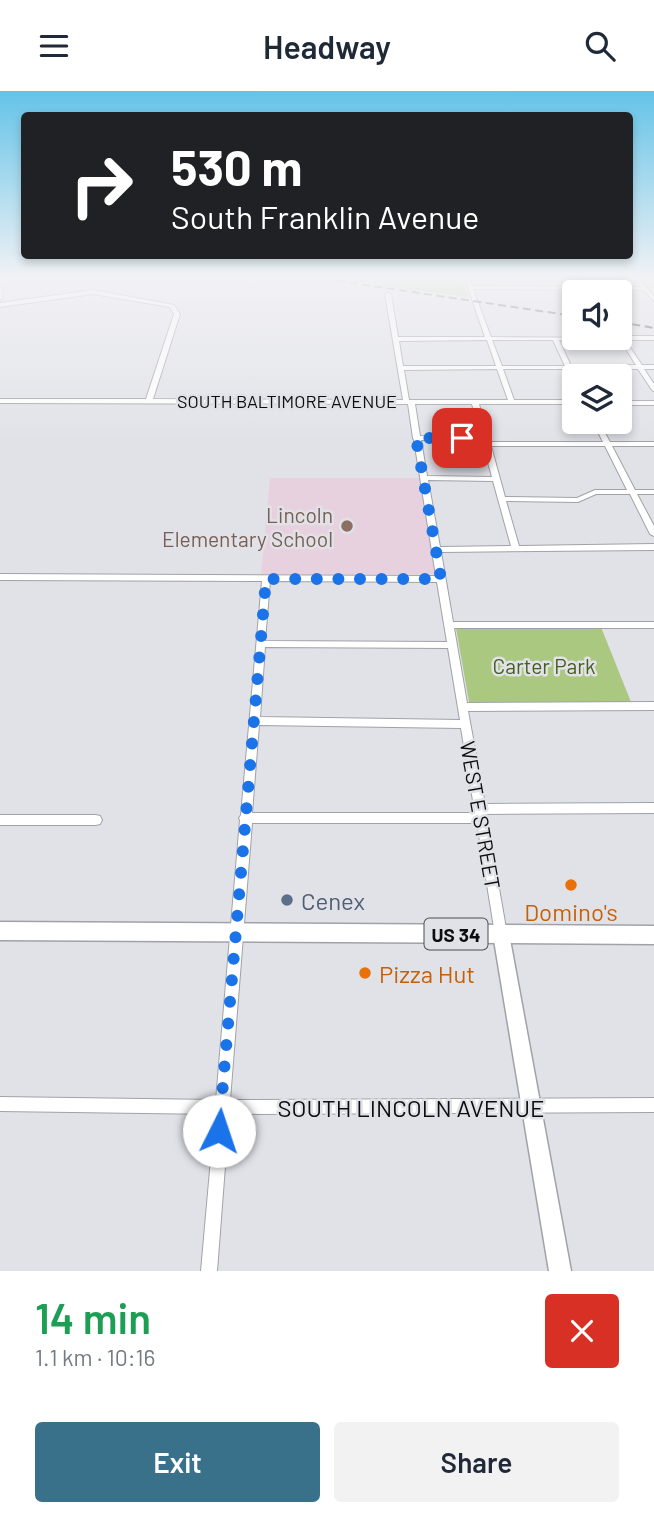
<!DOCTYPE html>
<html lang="en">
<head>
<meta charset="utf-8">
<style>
  body { margin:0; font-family:Barlow,sans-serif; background:#f2f2f3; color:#1f2937; height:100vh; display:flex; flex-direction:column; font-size:26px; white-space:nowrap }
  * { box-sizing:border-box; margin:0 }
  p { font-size:23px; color:#747a83 }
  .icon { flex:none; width:38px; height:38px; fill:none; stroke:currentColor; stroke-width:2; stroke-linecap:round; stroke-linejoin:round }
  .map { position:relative; height:1180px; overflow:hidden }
  .side { display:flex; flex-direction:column; background:#fff; flex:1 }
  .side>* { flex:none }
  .guide { position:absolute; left:21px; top:21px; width:612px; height:147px; border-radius:7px; box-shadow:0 4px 10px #0003; background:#202124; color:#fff; overflow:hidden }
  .buttons { position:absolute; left:562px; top:189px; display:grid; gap:14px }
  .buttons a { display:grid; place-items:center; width:70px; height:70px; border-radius:7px; background:#fff; box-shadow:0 4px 10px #0003; font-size:35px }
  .pin { position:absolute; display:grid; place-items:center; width:60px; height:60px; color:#fff; margin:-30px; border-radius:14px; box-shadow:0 4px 10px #0006 }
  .me { position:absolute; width:77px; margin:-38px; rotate:4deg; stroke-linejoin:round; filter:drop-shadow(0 0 5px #0008) }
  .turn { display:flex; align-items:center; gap:24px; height:147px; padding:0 35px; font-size:32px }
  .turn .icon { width:91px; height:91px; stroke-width:2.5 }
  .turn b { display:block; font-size:49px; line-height:60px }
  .round { display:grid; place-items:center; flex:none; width:74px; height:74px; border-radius:7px; background:#f2f2f3 }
  .summary { display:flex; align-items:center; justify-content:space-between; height:119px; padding:0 35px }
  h1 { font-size:42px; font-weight:600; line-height:52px; color:#1e9e55 }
  .cta { display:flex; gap:14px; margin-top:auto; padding:14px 35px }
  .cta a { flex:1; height:80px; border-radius:7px; background:#39718b; color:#fff; font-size:28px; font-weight:600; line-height:80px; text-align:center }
  .cta a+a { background:#f2f2f3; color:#1f2937 }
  header { display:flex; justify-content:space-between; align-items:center; height:91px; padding:0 35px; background:#fff; font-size:32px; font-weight:600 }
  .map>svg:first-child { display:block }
  .education { fill:#e8d1de }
  .green { fill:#abc881 }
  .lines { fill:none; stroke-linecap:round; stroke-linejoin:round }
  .minor-casing { stroke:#a1a2a7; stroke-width:2 }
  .major-casing { stroke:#a1a2a7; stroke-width:3 }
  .highway-casing { stroke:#a1a2a7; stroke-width:3 }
  .minor { fill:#fff; fill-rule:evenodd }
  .major { fill:#fff; fill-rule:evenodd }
  .highway { fill:#fff; fill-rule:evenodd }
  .rail { stroke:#515155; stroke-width:2; stroke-dasharray:8 4.5; stroke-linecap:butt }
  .route { stroke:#1a73e8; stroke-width:12; stroke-dasharray:0 21.6 }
  .education-dot { fill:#8d6e63; stroke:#e1e2e8; stroke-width:2.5 }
  .food-dot { fill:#e8710a; stroke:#e1e2e8; stroke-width:2.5 }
  .service-dot { fill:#5c6f8a; stroke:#e1e2e8; stroke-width:2.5 }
  .labels { text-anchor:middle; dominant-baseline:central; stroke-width:5; stroke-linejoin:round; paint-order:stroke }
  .far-street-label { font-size:18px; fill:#0d0d0f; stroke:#e1e2e8 }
  .shield { fill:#e1e2e8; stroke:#4d4d50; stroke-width:2 }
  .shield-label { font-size:19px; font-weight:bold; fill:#0d0d0f }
  .education-label { font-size:21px; fill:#785e54; stroke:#e1e2e8; text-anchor:end }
  .park-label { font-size:21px; fill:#465d1d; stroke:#e1e2e8 }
  .street-label { font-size:21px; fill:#0d0d0f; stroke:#e1e2e8 }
  .near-service-label { font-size:24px; fill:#4e5e75; stroke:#e1e2e8; text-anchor:start }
  .near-food-label { font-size:24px; fill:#c56008; stroke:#e1e2e8 }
  .near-street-label { font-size:24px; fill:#0d0d0f; stroke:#e1e2e8 }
</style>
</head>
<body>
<header><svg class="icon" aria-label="menu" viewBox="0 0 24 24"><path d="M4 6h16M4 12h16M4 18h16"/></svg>Headway<svg class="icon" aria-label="search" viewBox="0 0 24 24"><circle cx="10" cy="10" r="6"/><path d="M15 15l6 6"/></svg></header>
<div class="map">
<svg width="654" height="1180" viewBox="0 0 654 1180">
  <rect width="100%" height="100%" fill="#e1e2e8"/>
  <polygon class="education" points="270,387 421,387 436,483 261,483"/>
  <g class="green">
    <polygon points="334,188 461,188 468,206"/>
    <polygon points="601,536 631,611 469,611 456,537"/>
  </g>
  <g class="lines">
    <defs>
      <g id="minor">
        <path d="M465,188H469L472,195L642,196L635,188H639L654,205V210L644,199L473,198L491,246L620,247V243L623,245H654V249H625L642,274H654V278H644L654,293V300L652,299L638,278H573L577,285H574V288L572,287L567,278H503L514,309H574V313H479L489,351H603L593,331H599L610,351H654V355H612L635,399H654V403H637L654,435V445L650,443L630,403H596L578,411L506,410L519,455L654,453V459L441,461L453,531H654V537H454L467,612L654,611V619L468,620L485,713L654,712V722L486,723L507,843L505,847L501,849L497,847L495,843L477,732H252L230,1009L654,1007V1021L229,1023L217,1180H201L215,1023L0,1020V1006L216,1009L240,729L239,727L241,724L262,490L0,489V483L436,485L414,349L413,347L408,313L0,312V308H146L174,223L170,216L93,203L0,216V212L93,199L174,214L180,223L153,308L403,309L385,203L388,201L391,203L398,246H485ZM487,249L496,275H403L399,250ZM492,249H553L565,275H502ZM559,249H620L636,274L571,275ZM497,278L508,309H409L404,279ZM415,313H472L481,346L420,345ZM421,349L482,350L492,386L427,385ZM491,355H605L627,399H595L577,407L505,406ZM428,389L493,390L511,455L440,456ZM270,490L437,491L447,551L265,550ZM265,556L448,557L460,629L260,626ZM259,634L461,637L475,722H252Z"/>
        <polygon points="0,194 2,195 3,207 0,209"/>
        <rect x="620" y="310" width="34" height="4"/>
        <polygon points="0,724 96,724 100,725 102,729 100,733 96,734 0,734"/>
      </g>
      <polygon id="major" points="501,835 507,837 509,843 571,1180 549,1180 493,843 495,837"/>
      <polygon id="highway" points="0,831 654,835 654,853 0,849"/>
    </defs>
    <use href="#minor" class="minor-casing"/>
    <use href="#major" class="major-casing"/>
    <use href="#highway" class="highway-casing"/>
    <use href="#minor" class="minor"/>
    <use href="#major" class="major"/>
    <use href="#highway" class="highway"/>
    <g class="rail">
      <polyline points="325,188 574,225"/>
      <polyline points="620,231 654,237"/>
    </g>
  </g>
  <linearGradient id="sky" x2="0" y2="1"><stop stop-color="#64c3e8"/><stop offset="0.53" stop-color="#f2f2f5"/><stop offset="1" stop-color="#f2f2f5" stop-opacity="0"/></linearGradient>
  <rect width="654" height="353" fill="url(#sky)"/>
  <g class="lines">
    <polyline class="route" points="219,1040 266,488 441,488 416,347 462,347"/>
  </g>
  <circle class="education-dot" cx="347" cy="435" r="7"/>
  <g class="food-dot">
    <circle cx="571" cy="794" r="7"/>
    <circle cx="365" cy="882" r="7"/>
  </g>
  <circle class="service-dot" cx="287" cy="809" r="7"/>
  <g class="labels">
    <g class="far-street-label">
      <text x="287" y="310">SOUTH BALTIMORE AVENUE</text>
    </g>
    <rect class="shield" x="424.5" y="827.5" width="63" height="31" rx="5"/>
    <g class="shield-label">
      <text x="456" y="843">US 34</text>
    </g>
    <g class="education-label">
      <text x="333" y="423">Lincoln<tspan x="333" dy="24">Elementary School</tspan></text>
    </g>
    <g class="park-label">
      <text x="544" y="574">Carter Park</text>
    </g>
    <g class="street-label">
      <text transform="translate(481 724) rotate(80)">WEST E STREET</text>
    </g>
    <g class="near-service-label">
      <text x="301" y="809">Cenex</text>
    </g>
    <g class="near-food-label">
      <text x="571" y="820">Domino's</text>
      <text x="379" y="882" text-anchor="start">Pizza Hut</text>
    </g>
    <g class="near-street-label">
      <text x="411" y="1016">SOUTH LINCOLN AVENUE</text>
    </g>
  </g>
</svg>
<div class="buttons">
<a><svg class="icon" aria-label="sound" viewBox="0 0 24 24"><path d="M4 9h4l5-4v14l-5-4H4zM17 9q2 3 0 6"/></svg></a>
<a><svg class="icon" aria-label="layers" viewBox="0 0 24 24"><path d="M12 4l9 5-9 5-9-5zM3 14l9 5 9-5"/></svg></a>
</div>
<div class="pin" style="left:462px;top:347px;background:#d93025"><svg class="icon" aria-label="arrive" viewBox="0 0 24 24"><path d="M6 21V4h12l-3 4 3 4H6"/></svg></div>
<svg class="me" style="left:219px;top:1040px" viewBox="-20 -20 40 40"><circle r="19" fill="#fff"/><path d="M0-13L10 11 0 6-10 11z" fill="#1a73e8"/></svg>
<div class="guide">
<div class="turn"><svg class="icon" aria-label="right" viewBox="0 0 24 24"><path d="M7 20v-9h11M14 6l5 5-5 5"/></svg><div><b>530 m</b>South Franklin Avenue</div></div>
</div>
</div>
<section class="side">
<div class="summary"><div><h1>14 min</h1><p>1.1 km · 10:16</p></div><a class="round" style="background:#d93025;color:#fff"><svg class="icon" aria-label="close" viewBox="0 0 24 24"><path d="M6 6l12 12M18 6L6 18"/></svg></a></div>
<div class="cta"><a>Exit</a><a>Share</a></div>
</section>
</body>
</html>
